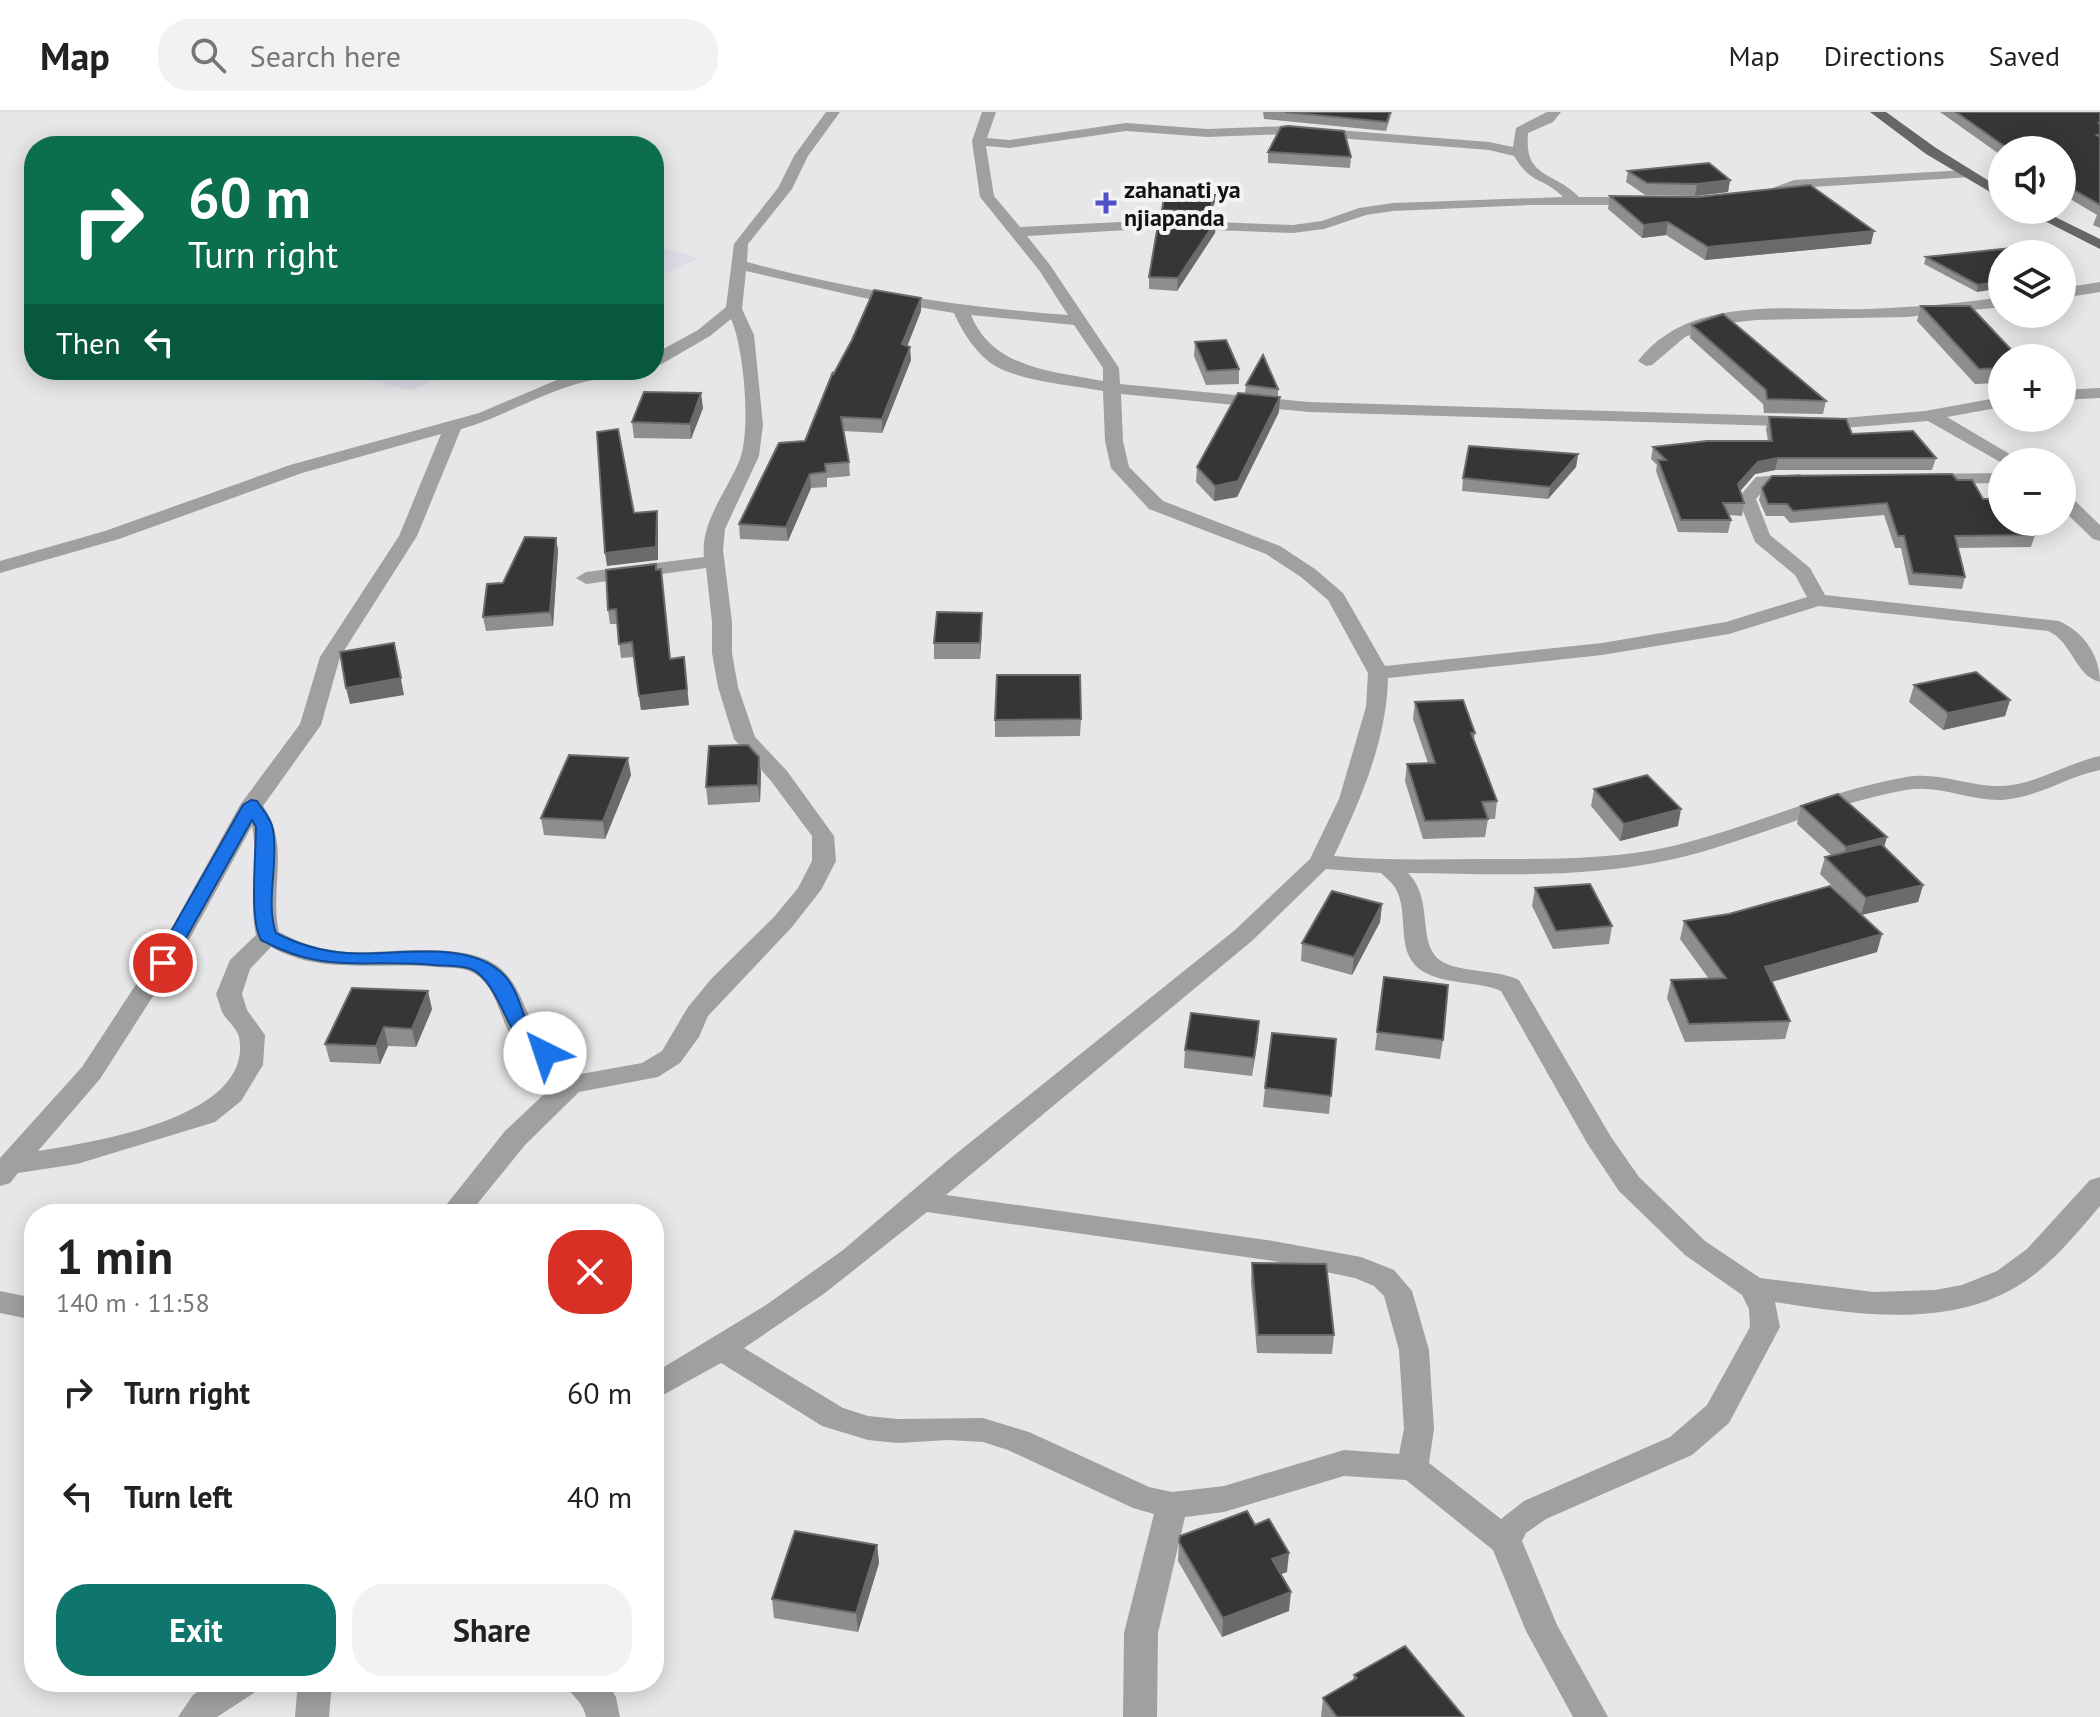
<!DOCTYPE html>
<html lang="en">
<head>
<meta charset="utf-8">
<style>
  body { margin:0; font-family:"PT Sans",sans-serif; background:#f2f2f2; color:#222; height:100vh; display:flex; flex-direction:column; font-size:30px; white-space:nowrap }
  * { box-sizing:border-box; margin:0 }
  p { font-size:26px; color:#767676 }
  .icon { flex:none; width:44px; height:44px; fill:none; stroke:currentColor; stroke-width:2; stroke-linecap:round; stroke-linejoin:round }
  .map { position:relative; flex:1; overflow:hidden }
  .details { position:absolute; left:24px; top:1092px; width:640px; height:488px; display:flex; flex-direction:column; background:#fff; border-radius:32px; box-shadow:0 4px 20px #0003 }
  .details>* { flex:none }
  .banner { position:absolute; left:24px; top:24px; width:640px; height:244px; border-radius:32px; box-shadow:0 4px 20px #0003; background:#0b6e4f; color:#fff; overflow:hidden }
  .buttons { position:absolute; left:1988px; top:24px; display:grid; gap:16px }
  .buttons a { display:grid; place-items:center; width:88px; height:88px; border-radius:50%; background:#fff; box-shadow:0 4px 20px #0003; font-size:40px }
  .pin { position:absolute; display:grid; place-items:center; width:68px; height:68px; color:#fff; margin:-34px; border:4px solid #fff; border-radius:50%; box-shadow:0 2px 8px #0007 }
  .me { position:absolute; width:88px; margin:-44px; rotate:319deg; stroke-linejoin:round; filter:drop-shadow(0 0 6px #0008) }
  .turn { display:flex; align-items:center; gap:28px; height:168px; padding:0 32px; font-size:36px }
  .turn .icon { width:104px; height:104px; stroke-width:2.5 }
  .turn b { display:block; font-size:56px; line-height:68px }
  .then { display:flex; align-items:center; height:76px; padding:0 32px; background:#0003; gap:16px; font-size:30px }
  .round { display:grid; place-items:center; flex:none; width:84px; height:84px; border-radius:32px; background:#f2f2f2 }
  .headline { display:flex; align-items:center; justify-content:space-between; height:136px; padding:0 32px }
  h1 { font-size:48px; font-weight:700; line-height:60px }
  .button { display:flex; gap:16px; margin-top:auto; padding:16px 32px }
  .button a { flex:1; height:92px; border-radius:32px; background:#0f766e; color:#fff; font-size:32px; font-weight:700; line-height:92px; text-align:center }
  .button a+a { background:#f2f2f2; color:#222 }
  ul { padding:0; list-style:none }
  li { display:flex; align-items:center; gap:24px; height:104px; padding:0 32px }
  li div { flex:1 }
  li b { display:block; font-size:30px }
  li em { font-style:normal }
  header { display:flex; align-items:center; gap:48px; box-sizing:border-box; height:112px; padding:0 40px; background:#fff; border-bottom:2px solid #e0e0e0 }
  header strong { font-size:38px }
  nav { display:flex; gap:44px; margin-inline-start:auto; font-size:28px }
  .search { width:560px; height:72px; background:#f2f2f2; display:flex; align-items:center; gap:20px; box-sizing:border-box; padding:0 28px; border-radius:32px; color:#767676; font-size:30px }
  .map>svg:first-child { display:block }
  .built { fill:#dfdee8 }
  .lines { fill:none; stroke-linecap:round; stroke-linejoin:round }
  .minor { fill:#a1a0a0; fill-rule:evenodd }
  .major { fill:#686665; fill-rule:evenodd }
  .wall { fill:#8e8e90 }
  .shaded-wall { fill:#6b6a6c }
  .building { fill:#363537; stroke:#6b6a6c; stroke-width:2 }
  .route { fill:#1a73e8; stroke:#114b97; stroke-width:2 }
  .poi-dot { fill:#4f51c8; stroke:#f4f4f7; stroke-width:3 }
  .labels { text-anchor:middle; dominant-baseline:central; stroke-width:8; stroke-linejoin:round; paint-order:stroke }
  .far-poi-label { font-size:24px; font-weight:bold; fill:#121213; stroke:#f4f4f7; text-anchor:start }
</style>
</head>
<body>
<header>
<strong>Map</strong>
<div class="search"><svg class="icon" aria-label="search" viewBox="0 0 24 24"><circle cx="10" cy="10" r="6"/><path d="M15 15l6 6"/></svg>Search here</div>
<nav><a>Map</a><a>Directions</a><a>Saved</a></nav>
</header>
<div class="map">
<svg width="2100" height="1605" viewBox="0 0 2100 1605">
  <rect width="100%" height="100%" fill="#e7e7e9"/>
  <g class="built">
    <polygon points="654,133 699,146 654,167"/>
    <polygon points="336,258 456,258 410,279"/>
  </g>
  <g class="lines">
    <g class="minor">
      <path d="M826,0H840L808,44L792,77L748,132L747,150C852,178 959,195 1068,203L1039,158L980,85L972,29L982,0H996L987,26L1010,28L1126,11L1207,17L1287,14L1489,30L1513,35L1516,16L1547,0H1561L1553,10L1528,21C1524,67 1552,58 1579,85H1643L1650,89L1643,93H1529L1393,99L1366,103L1324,117L1293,121L1161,116L1027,124L1050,153L1119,256L1120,272L1309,290L1843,306L1925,299L2002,285V295L1947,305L2023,350L2002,351L1928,309L1843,316L1309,300L1121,282L1123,329L1129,355L1163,389L1280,434L1315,457L1343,481L1385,554L1602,531L1726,510L1807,485L1795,463L1755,430L1738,386L1756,365L1800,362L1809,367L1806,371L1767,374L1756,387L1770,423L1810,456L1825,483L2059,509C2084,520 2100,544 2100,570C2075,564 2072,529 2048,519L1819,494L1729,522L1602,543L1388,566C1387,628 1360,689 1334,744C1385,749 1435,747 1486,747C1548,747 1612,748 1673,734C1752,715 1826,679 1906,665C1939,659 1969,675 2002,674C2035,673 2067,651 2100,644V658C2066,665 2037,686 2002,688C1969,689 1939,672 1906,678C1826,692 1752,729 1674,747C1587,767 1495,762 1408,761C1436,789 1414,836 1445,851C1466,861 1495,857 1519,868L1611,1025L1639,1065L1705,1129L1760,1166L1874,1180L1935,1178L1962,1173L1997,1159L2027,1137L2090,1068L2100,1065V1094C2075,1123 2050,1155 2016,1175C1945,1217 1853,1202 1775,1190L1780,1215L1729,1311L1692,1343L1546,1407L1526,1421L1522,1429L1557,1513L1608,1605H1573L1526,1519L1493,1438L1406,1368L1344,1364L1224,1400L1185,1405L1158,1521L1157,1605H1123L1124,1521L1154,1402L1133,1396L1008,1338L983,1330L948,1328L898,1331L868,1328L822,1314L721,1251L654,1288V1261L766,1193L843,1138L952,1045L1235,818L1310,747L1339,687L1366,595L1368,561L1328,488L1301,465L1266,442L1149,397L1111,356L1105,329L1103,279C1073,273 1017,269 992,252C976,241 961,218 954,201L864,186L746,159L742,197L754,223L763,313L759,344L725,417L723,438L732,510V541L738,575L755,625L787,659L834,724L836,749L821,778L792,815L708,904L699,925L680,951L658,965L579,980L525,1033L469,1102H439L505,1019L557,970L553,956C543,950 528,945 520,937C499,915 501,876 472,860C462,855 446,856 435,855C379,849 323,864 271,835L250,857L242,882L247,898L265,923L263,953L241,989L215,1010L77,1052L18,1061L10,1071L0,1074V1046L82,955L165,828L240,693L300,612L320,545L399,424L441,322L302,361L119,427L0,461V449L105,419L290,353L479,301L571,262L594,258H631C620,268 598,266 584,270C543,280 503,305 461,317L417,424L340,545L321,613L263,694C291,732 269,777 279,820C302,832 323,839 349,840C391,842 477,825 507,863C521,879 527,903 538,922C549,941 571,932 581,962L642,951L662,939L688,895L712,866L774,805L798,776L812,749V724L771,669L734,627L718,575L712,541V510L706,456L586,472L576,466L586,460L704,445C700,410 728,378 740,347C751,317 744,236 731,207L710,224L660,253L654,254V242L698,218L726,195L734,132L778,76L794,44ZM1126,19L1207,25L1287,22L1489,38L1514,44C1532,74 1542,64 1563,85L1393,91L1359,96L1322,109L1293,113L1161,108L1020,115L994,84L986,34L1010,36ZM971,203L1074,213L1103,256V269C1053,259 993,257 971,203ZM252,714C259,750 248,786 256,823L230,848L216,882C218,888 220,894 222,900C226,908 237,916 239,925C255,1006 92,1030 38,1039L100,967L189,828ZM1326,757L1381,761C1386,766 1394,772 1397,779C1410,807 1393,846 1428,862C1451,873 1478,869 1501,879L1587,1031L1619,1079L1685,1143L1742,1183L1749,1197L1750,1215L1707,1293L1670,1325L1524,1389L1501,1407L1429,1351L1434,1317L1429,1238L1412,1179L1394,1158L1361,1145L1273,1129L946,1083L1253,828ZM927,1100L1273,1149L1355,1166L1374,1174L1384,1184L1399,1238L1404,1317L1399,1342L1344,1338L1224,1374L1172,1380L1149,1375L1029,1320L983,1306L898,1307L868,1304L843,1296L744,1236L825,1181Z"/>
      <polygon points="1966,58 1973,62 1971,65 1796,76 1755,89 1748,85 1794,68"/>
      <polygon points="2100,170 2100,180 2062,186 2062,176"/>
      <path d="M2002,185V195L1907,205L1756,208L1720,212L1685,225L1652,253L1646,254L1638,249C1690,181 1792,199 1868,197C1913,195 1957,192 2002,185Z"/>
      <polygon points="2100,276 2100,286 2062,288 2062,278"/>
      <polygon points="2002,361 2002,371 1925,372 1916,367 1925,362"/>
      <polygon points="2062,381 2069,383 2100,413 2100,429 2093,427 2062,397"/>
      <polygon points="0,1179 34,1186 34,1208 0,1201"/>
      <polygon points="213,1570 259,1570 254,1581 217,1605 178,1605 193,1583"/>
      <polygon points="298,1570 332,1570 329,1605 295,1605"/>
      <path d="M564,1570H606L616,1585L620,1605H586C583,1589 571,1584 564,1570Z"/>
    </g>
    <g class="major">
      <polygon points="1870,0 1886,0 1936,36 2002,77 2002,87 1926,42"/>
      <polygon points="2023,98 2041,98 2100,127 2100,137"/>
    </g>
  </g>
  <g class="wall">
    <polygon points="1263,0 1392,0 1386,19 1264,7"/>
    <polygon points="1940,0 2100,0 2100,116 2093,113 2097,103 2062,82 2062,38 2002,38 2002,44"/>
    <polygon points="1268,40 1351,45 1350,56 1268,51"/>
    <polygon points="1628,59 1730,68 1728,80 1695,84 1645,83 1626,70"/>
    <polygon points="1215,83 1215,90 1208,107 1161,105 1162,98"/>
    <polygon points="1610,84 1871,132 1705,148 1666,123 1642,126 1608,97"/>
    <polygon points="1216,109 1215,121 1177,179 1149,177 1149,165"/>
    <polygon points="2021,135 1977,180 1924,152 1926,145"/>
    <polygon points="1921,194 2002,246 2002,271 1975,272 1917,209"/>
    <polygon points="921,199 907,234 911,248 882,321 843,319 849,350 850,364 827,366 827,375 811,376 788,429 740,427 739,412 805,329 833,263"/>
    <polygon points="1692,213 1826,289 1823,302 1764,301 1763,292 1690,226"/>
    <polygon points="1195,230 1239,257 1239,272 1206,273 1194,244"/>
    <polygon points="1246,273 1278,277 1278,284 1245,281"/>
    <polygon points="703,296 691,327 634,326 632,310"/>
    <polygon points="1279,300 1237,385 1214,389 1196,370 1197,355"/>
    <polygon points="1769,305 1852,322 1936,346 1932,358 1775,358 1755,362 1740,379 1744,391 1742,404 1728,403 1731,408 1728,421 1678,420 1656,359 1657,353 1651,347 1653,335 1768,329 1766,317"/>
    <polygon points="1578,342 1576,355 1548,387 1462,379 1463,366"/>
    <polygon points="1957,368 2035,423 2031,435 1958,436 1965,465 1962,477 1909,473 1901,436 1895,436 1884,403 1790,411 1784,404 1766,404 1759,388 1762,376"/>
    <polygon points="556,426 558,439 553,514 486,519 483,505"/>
    <polygon points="657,458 670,547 689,593 641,598 634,545 621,546 617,512 610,512 608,498"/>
    <polygon points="982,517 980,547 934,547 934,531"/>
    <polygon points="1914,573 2010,588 2005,604 1943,618 1909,590"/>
    <polygon points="1415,590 1475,621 1474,627 1497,689 1495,707 1488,707 1485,725 1423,727 1405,669 1407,652 1428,651 1413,607"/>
    <polygon points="1081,607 1080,624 995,625 995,608"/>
    <polygon points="759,645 761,662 760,690 708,693 706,675"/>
    <polygon points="631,663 605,727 544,723 541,706"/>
    <polygon points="1594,677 1678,714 1620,729 1591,694"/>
    <polygon points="1801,694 1884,735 1923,773 1918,790 1861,803 1877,840 1772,870 1790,909 1785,927 1685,930 1667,886 1671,868 1709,867 1680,827 1684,809 1858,800 1820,762 1825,745 1831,743 1797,712"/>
    <polygon points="1535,776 1612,814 1609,832 1553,837 1532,794"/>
    <polygon points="1382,792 1380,810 1352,863 1301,849 1302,831"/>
    <polygon points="1384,865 1443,928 1440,947 1375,938"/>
    <polygon points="432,897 416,935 388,934 380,952 330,950 325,932"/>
    <polygon points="1259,909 1252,964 1184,956 1185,938"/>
    <polygon points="1336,927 1329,1002 1263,995 1265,976"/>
    <polygon points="1252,1151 1334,1223 1332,1242 1257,1241 1251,1170"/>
    <polygon points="1179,1430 1287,1460 1281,1462 1289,1499 1222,1525 1178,1449"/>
    <polygon points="877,1433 879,1451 858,1520 774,1506 772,1487"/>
    <polygon points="1354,1563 1464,1605 1321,1605 1323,1586 1353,1569"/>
  </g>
  <g class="shaded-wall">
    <polygon points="1730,68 1728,80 1695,84 1697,72"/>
    <polygon points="1215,83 1215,90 1208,107 1209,100"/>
    <polygon points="1216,109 1215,121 1177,179 1178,166"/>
    <polygon points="1668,110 1666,123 1642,126 1644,113"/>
    <polygon points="1874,119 1871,132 1705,148 1708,135"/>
    <polygon points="2002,169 2002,176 1977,180 1978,173"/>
    <polygon points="921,186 921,199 903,245 902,232"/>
    <polygon points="910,235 911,248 882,321 882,307"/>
    <polygon points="701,281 703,296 691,327 690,312"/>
    <polygon points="1280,285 1279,300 1237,385 1214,389 1215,374"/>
    <polygon points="1578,342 1576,355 1548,387 1550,375"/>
    <polygon points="1778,346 1775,358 1755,362 1736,384 1738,372 1758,350"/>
    <polygon points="810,362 811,376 788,429 786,415"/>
    <polygon points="657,399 658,412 658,448 607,454 605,441"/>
    <polygon points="556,426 558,439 553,514 550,500"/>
    <polygon points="982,501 982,517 980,547 980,531"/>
    <polygon points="394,531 404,583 350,592 346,576"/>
    <polygon points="684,545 689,593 641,598 639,584"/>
    <polygon points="2010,588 2005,604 1943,618 1948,601"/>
    <polygon points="759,645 761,662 760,690 758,673"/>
    <polygon points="628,646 631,663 605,727 603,709"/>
    <polygon points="1681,697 1678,714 1620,729 1624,712"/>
    <polygon points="1887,725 1882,743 1841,753 1846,735"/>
    <polygon points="1923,773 1918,790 1861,803 1866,786"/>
    <polygon points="1382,792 1380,810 1352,863 1354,845"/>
    <polygon points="1882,822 1877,840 1760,873 1765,855"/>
    <polygon points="428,879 432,897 416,935 412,917"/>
    <polygon points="1259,909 1258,927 1252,964 1254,946"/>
    <polygon points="384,915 388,934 380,952 376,934"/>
    <polygon points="877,1433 879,1451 858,1520 856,1501"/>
    <polygon points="1289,1441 1287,1460 1270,1466 1272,1447"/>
    <polygon points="1291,1480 1289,1499 1222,1525 1223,1506"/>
  </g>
  <g class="building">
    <polygon points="1285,0 1390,0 1387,10"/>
    <polygon points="1956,0 2100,0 2100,11 2099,11 2100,12 2100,23 2097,23 2100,25 2100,93 2062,71 2062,38 2010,38"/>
    <polygon points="1288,14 1344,19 1351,45 1268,40 1281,15"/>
    <polygon points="1709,51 1730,68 1697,72 1647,71 1628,59"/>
    <polygon points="1810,73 1874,119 1708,135 1668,110 1644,113 1610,84 1698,85"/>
    <polygon points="1165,80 1215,83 1209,100 1162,98"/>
    <polygon points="1159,107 1216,109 1178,166 1149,165"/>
    <polygon points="2021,135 2031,142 2002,142 2002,169 1978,173 1926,145"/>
    <polygon points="874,178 921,186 902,232 910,235 882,307 841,305 849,350 825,352 826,360 810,362 786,415 739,412 779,331 805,329 833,260 833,263 852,228"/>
    <polygon points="1921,194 1970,194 2019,246 2002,246 2002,256 1979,257"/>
    <polygon points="1723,202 1826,289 1767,287 1766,278 1692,213"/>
    <polygon points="1226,228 1239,257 1207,259 1195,230"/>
    <polygon points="1263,243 1278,277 1246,273"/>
    <polygon points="644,280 701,281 690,312 632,310"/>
    <polygon points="1238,281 1280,285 1238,369 1215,374 1197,355"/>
    <polygon points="1769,305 1846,307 1852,322 1913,319 1936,346 1778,346 1758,350 1738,372 1744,391 1723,391 1731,408 1681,408 1658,348 1666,348 1653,335 1707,329 1772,329"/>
    <polygon points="618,317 634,401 657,399 656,435 605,441 597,320"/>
    <polygon points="1469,334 1578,342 1550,375 1463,366"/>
    <polygon points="1952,362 1957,368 1972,368 1983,387 2002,387 2002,410 2026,410 2035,423 1955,424 1965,465 1913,461 1904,424 1898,424 1887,391 1793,399 1787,392 1768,392 1762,376 1772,364"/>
    <polygon points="525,425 556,426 550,500 483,505 487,472 503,471"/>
    <polygon points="656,452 656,458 661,457 670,547 684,545 687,578 639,584 632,530 619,532 616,497 608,498 606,458"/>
    <polygon points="937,500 982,501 980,531 934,531"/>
    <polygon points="394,531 401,566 346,576 340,540"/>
    <polygon points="1976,560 2010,588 1948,601 1914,573"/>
    <polygon points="997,563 1080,563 1081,607 995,608"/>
    <polygon points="1463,588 1475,621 1471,621 1497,689 1482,690 1488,707 1425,709 1407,652 1435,651 1415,590"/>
    <polygon points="748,633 759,645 758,673 706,675 709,634"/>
    <polygon points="569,643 628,646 603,709 541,706"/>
    <polygon points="1647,663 1681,697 1624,712 1594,677"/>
    <polygon points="1838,682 1887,725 1846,735 1801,694"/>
    <polygon points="1881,732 1923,773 1866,786 1825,745"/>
    <polygon points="1590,772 1612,814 1556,819 1535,776"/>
    <polygon points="1830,774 1882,822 1765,855 1790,909 1689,912 1671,868 1726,866 1684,809 1729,802"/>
    <polygon points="1332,779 1382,792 1354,845 1302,831"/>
    <polygon points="1384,865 1448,873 1443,928 1377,920"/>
    <polygon points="352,876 428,879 412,917 384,915 376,934 325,932"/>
    <polygon points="1191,901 1259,909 1254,946 1185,938"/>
    <polygon points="1272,921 1336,927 1331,984 1265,976"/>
    <polygon points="1252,1151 1326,1152 1334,1223 1258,1223"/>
    <polygon points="1247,1399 1255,1413 1269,1407 1289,1441 1272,1447 1291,1480 1223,1506 1179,1430 1180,1424"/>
    <polygon points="795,1419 877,1433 856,1501 772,1487"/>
    <polygon points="1405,1534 1464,1605 1337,1605 1323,1586 1357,1566 1354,1563"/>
  </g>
  <path class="route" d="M251,688L257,689C263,698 272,708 273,718C279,752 265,789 276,821C299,833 320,839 346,841C393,845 464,826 502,861C519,877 521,902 532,921C538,930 549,932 555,941L552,946C511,957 506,872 471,857C461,853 446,854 435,853C366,846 328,864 261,828C249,807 256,743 256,715L252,708L172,851L163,857L156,856L153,851L243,693Z"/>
  <path class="poi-dot" d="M1102 79h8v8h8v8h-8v8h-8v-8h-8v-8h8z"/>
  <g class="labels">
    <g class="far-poi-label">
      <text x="1124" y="77">zahanati ya<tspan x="1124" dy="28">njiapanda</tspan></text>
    </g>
  </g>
</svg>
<div class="buttons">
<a><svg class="icon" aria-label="sound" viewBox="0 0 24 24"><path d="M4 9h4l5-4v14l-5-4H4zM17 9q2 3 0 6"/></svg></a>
<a><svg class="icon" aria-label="layers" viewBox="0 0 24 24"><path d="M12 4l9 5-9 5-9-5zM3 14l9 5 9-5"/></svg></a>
<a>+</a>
<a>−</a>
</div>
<div class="pin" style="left:163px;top:851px;background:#d93025"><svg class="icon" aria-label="arrive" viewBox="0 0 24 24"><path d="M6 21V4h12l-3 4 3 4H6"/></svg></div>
<svg class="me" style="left:545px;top:941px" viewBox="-20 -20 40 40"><circle r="19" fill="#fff"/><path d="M0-13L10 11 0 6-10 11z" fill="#1a73e8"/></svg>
<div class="banner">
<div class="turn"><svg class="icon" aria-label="right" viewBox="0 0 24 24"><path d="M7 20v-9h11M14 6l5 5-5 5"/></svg><div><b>60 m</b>Turn right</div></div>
<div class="then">Then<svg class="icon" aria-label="left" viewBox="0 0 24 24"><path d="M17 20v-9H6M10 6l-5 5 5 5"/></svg></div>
</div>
<section class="details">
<div class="headline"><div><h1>1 min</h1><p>140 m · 11:58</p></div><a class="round" style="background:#d93025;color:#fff"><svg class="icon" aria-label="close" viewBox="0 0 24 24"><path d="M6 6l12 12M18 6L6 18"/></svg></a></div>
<ul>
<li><svg class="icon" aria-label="right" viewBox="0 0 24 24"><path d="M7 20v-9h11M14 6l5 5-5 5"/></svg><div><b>Turn right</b></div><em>60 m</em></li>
<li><svg class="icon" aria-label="left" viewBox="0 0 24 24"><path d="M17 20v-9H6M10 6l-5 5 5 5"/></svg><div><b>Turn left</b></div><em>40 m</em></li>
</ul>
<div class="button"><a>Exit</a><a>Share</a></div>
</section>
</div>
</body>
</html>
